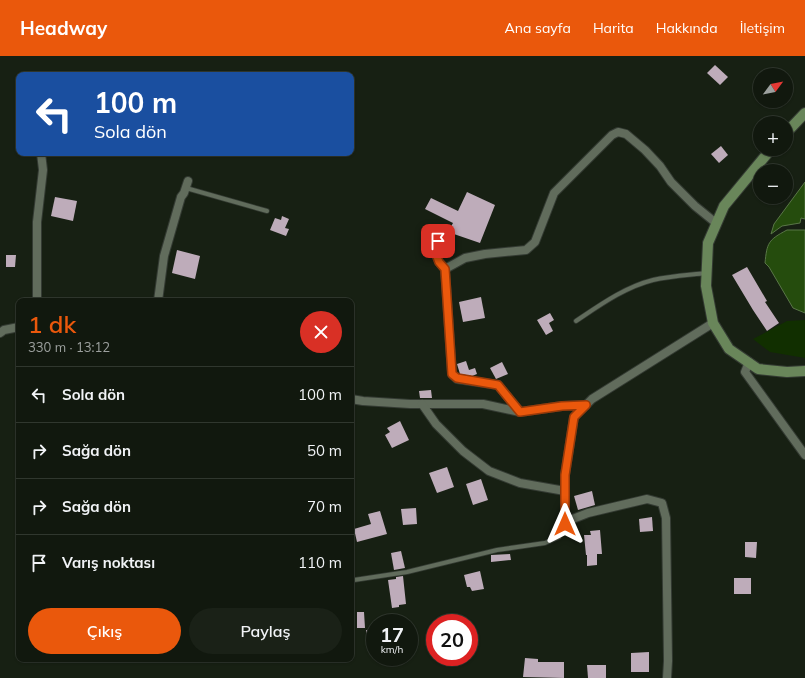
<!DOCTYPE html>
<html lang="tr">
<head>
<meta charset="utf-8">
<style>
  body { margin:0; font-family:Mulish,sans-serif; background:#1a2117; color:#f1f3f6; height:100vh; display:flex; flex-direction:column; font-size:15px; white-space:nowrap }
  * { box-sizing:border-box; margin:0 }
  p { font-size:13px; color:#9ca09e }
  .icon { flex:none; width:22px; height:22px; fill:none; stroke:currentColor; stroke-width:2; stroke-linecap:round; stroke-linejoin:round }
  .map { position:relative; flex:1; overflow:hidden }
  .sheet { position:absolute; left:16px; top:242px; width:338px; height:364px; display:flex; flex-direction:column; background:#11180e; border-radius:8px; box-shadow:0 1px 3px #0004,0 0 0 1px #30372e }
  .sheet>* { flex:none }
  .hud { position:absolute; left:16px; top:16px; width:338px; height:84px; border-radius:8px; box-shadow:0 1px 3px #0004,0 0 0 1px #30372e; background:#1a4fa0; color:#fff; overflow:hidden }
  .needle { width:26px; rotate:58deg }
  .fabs { position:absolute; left:753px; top:12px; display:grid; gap:8px }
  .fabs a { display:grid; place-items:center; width:40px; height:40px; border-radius:50%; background:#11180e; box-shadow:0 1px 3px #0004,0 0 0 1px #30372e; font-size:20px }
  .speed { position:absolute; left:366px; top:558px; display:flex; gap:8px; font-size:20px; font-weight:700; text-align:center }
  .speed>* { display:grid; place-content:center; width:52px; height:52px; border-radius:50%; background:#11180e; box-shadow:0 1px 3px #0004,0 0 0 1px #30372e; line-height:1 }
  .speed small { font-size:10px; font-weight:400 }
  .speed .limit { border:6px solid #d22; background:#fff; color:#111 }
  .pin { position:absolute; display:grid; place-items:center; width:34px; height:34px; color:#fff; margin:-17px; border-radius:8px; box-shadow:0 2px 6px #0006 }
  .me { position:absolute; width:44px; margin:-22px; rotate:0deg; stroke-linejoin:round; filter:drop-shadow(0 0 3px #0008) }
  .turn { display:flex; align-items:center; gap:14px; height:84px; padding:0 12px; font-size:18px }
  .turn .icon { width:52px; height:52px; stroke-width:2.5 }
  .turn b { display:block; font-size:28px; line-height:34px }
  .round { display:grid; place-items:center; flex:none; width:42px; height:42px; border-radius:21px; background:#1a2117 }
  .overview { display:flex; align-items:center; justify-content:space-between; height:68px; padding:0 12px }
  h1 { font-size:24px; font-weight:600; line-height:30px; color:#ea580c }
  .primary-button { display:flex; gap:8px; margin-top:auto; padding:8px 12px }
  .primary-button a { flex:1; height:46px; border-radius:24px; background:#ea580c; color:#fff; font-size:16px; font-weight:600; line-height:46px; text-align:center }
  .primary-button a+a { background:#1a2117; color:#f1f3f6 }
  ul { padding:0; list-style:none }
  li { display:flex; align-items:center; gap:12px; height:56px; padding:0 12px; border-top:1px solid #30372e }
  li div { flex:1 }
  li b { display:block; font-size:15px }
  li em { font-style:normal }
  header { display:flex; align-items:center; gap:24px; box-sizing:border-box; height:56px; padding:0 20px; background:#ea580c; color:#fff }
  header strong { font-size:19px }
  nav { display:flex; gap:22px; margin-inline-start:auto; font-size:14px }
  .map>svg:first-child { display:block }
  .green { fill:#112f00 }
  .water { fill:#254c0d; stroke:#597647 }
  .building { fill:#beacba }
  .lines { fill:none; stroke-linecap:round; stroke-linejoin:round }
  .lane-casing { stroke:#343b33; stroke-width:5.5 }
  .street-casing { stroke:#343b33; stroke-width:10 }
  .secondary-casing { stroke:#343b33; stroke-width:12 }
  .lane { stroke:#616c5c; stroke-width:4 }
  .street { stroke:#616c5c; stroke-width:8 }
  .secondary { stroke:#69865a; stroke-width:10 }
  .route-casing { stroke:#983908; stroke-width:10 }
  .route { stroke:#ea580c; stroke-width:7 }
</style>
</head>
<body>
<header>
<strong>Headway</strong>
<nav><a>Ana sayfa</a><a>Harita</a><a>Hakkında</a><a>İletişim</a></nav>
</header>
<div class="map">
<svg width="805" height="622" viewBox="0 0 805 622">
  <rect width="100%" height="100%" fill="#172013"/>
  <polygon class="green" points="805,264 805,302 770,296 753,283 787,265"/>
  <g class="water">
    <polygon points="805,126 805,163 801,162 800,167 782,170 771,178 774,168"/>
    <path d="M787,174H805V257L793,252L769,211L765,207C767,187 768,184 787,174Z"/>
  </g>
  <g class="building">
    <polygon points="715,9 728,21 720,29 707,17"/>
    <polygon points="721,90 728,99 719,107 711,98"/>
    <polygon points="467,136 495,149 480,187 448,176 453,167 425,153 431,142 458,155"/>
    <polygon points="55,141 77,145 73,165 51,160"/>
    <polygon points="282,160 289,163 285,172 289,173 286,180 270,174 275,162 281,164"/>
    <polygon points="177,194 200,200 195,223 172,217"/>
    <polygon points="6,199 16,199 15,211 6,211"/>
    <polygon points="747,211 767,245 765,246 779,267 767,275 753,254 732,219"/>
    <polygon points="481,241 485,262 463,266 459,246"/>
    <polygon points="550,257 554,264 549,267 553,275 546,279 537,264"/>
    <polygon points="466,305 469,314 475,312 477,318 472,320 460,318 457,308"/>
    <polygon points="502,306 508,318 496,323 490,312"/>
    <polygon points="431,334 432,342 420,342 419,335"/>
    <polygon points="400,365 409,384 392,392 385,379 390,376 387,372"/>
    <polygon points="447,411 454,431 437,437 429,417"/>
    <polygon points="481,423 488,444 473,449 466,428"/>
    <polygon points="592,435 595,449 578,454 574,440"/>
    <polygon points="416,452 417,468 403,469 401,453"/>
    <polygon points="380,455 387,478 357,486 354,473 371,468 368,458"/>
    <polygon points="652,461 653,475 640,476 639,463"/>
    <polygon points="600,474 602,498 597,498 597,509 587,510 587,499 586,499 584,479 591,479 590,475"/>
    <polygon points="745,486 757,486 756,502 745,501"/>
    <polygon points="401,495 405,512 394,514 391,497"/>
    <polygon points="510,498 511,504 491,506 491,499"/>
    <polygon points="480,515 484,533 472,535 470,531 467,531 464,519"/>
    <polygon points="403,520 406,548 399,549 399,551 392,552 388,524 396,523 396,521"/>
    <rect x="734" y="522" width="17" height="16"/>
    <polygon points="357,556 364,556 365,572 357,572"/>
    <polygon points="366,574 373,574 374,590 367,590"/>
    <polygon points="649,596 649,616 631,616 631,597"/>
    <polygon points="525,602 538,603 538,606 564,606 564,622 523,621"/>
    <polygon points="587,609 606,609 606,622 588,622"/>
  </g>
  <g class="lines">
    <defs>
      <g id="lane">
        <polyline points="186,132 267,155"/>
        <path d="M576,265C600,249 625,231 653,224C670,220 689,219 706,217"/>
        <polyline points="354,524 407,516 497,494 545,487 559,481 565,466"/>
      </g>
      <g id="street">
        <polyline points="442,176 434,193 439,206 445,213 452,318 457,323 498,329 520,356"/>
        <polyline points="445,213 465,202 485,198 526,194 535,186 554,137 612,79 618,76 626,78 645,94 660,110 671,126 695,150 716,167"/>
        <polyline points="37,245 37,166 43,114 41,97"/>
        <polyline points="158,245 164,200 181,141 184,137 188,125"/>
        <polyline points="0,277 4,274 19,271"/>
        <polyline points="749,306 745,316 805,399"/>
        <polyline points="351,343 363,345 410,348 483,348 520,356 562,350 586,349"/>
        <polyline points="422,348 436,368 463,395 489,415 520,427 565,435"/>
        <polyline points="667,622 668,605 666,462 662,447 647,443 588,457 565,466 565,419 574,361 592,343 713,267"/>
      </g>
      <g id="secondary">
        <polyline points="786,77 805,57"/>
        <polyline points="771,93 724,150 708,187 706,230 713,267 729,293 758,313 787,316 805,315"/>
      </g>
    </defs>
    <use href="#lane" class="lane-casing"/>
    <use href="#street" class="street-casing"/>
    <use href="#secondary" class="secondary-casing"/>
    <use href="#lane" class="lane"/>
    <use href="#street" class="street"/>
    <use href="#secondary" class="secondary"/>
  </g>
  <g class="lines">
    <defs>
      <polyline id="route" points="438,185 434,193 439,206 445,213 452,318 457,322 498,329 520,356 562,350 586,349 574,361 565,419 565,468"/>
    </defs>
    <use href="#route" class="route-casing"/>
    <use href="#route" class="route"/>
  </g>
</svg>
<div class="fabs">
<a><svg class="needle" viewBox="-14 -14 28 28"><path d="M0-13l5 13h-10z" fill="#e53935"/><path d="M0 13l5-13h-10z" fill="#9ca09e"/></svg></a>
<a>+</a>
<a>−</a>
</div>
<div class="speed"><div>17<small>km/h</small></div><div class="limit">20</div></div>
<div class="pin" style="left:438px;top:185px;background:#d93025"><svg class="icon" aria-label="arrive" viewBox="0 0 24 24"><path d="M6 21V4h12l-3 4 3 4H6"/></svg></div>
<svg class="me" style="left:565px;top:468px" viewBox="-20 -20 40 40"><path d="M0-17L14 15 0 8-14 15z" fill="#ea580c" stroke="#fff" stroke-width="4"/></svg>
<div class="hud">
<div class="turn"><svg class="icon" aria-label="left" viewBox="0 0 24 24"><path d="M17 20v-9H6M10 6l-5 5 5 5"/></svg><div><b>100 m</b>Sola dön</div></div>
</div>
<section class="sheet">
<div class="overview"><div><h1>1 dk</h1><p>330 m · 13:12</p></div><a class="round" style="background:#d93025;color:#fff"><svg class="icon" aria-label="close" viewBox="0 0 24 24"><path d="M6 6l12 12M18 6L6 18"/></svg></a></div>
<ul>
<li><svg class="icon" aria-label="left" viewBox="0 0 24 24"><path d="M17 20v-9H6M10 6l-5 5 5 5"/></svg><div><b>Sola dön</b></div><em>100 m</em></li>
<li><svg class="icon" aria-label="right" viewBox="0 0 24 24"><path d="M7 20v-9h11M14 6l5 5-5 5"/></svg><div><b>Sağa dön</b></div><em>50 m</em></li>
<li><svg class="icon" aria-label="right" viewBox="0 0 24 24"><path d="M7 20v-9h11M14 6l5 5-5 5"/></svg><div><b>Sağa dön</b></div><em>70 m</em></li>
<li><svg class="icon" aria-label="arrive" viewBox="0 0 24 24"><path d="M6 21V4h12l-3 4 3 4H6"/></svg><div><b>Varış noktası</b></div><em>110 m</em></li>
</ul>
<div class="primary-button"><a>Çıkış</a><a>Paylaş</a></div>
</section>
</div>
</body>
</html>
